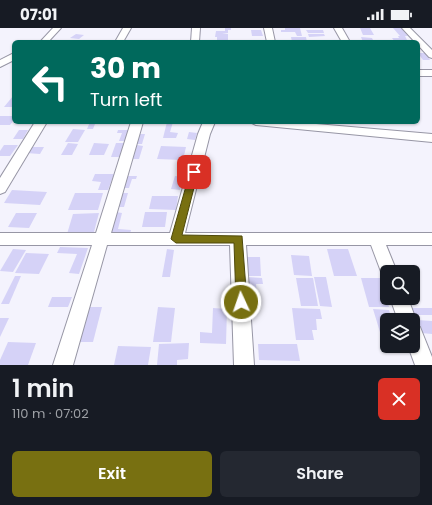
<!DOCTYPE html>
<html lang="en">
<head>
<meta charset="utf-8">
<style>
  body { margin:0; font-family:Poppins,sans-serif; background:#242831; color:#f1f3f6; height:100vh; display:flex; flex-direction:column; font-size:15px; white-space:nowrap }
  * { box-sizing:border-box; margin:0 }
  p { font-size:13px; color:#9ea1a6 }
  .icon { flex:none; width:22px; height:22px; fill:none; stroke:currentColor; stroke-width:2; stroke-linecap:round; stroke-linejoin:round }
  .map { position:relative; height:337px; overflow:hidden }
  .panel { display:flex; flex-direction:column; background:#171b24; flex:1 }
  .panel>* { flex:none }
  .banner { position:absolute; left:12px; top:12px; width:408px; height:84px; border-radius:6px; box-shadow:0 1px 3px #0004; background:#00695c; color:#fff; overflow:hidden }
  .buttons { position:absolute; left:380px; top:237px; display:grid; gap:8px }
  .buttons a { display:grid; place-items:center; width:40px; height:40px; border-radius:6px; background:#171b24; box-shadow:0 1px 3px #0004; font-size:20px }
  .pin { position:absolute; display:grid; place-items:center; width:34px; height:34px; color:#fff; margin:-17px; border-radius:8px; box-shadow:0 2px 6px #0006 }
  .me { position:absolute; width:44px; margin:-22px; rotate:357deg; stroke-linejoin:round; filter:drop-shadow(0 0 3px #0008) }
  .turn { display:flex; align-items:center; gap:14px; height:84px; padding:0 12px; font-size:18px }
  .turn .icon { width:52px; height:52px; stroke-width:2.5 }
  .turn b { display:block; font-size:28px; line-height:34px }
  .round { display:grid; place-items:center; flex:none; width:42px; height:42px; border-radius:6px; background:#242831 }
  .overview { display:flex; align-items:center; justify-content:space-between; height:68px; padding:0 12px }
  h1 { font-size:24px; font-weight:600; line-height:30px }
  .button { display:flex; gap:8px; margin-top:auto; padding:8px 12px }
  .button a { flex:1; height:46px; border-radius:6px; background:#787011; color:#fff; font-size:16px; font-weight:600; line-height:46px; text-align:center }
  .button a+a { background:#242831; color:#f1f3f6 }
  .status { display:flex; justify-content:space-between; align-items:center; height:28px; padding:0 20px; background:#171b24; direction:ltr }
  .status svg { height:11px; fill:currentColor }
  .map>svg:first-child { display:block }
  .building { fill:#d5d2f7 }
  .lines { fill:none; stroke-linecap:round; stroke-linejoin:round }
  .street-casing { stroke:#9796a5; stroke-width:2 }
  .street { fill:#fff; fill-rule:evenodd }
  .route { fill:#787011; stroke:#4e490b }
</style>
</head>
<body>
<div class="status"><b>07:01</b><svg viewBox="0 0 49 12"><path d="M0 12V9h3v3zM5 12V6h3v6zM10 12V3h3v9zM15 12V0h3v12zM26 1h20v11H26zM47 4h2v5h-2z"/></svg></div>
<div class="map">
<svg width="432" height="337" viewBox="0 0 432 337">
  <rect width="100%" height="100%" fill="#f4f3fd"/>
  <g class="building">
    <polygon points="225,0 231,0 231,2 228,2 228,5 222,5 228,6 228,14 217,14 217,9 215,9 216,3 225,3"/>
    <polygon points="285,0 300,0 302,8 297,8 295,4 281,4 281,2 293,2 285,2"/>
    <polygon points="360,0 370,0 374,7 363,7"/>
    <polygon points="393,0 401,0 408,8 400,8"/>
    <polygon points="251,2 261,2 263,8 252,8"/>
    <polygon points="306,2 323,2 324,5 308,5"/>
    <polygon points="76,6 84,7 79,11 70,10"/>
    <polygon points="308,6 324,6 325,8 309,9"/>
    <polygon points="398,8 405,8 408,14 395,14 392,10 399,10"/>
    <polygon points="291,9 306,9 307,14 292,14"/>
    <polygon points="361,9 372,10 374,14 363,14"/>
    <polygon points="418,25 425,25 430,32 423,32"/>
    <polygon points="13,68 13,79 4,79"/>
    <polygon points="0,88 14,88 14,92 10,97 0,97"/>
    <polygon points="90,94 102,94 101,96 95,96 93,101 87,101"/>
    <polygon points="167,94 173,94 170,104 178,105 176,110 163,110"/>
    <polygon points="73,101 85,102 78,114 65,114"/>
    <polygon points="19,102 28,102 23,111 13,111"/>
    <polygon points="118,102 129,102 126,113 119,113 122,105 117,105"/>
    <polygon points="189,104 197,105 195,112 187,111"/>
    <polygon points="140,106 145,106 142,116 137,116"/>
    <polygon points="68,115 78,116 72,127 61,127"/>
    <polygon points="94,115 109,116 104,127 89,127"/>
    <polygon points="116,115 125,115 121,129 111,129"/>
    <polygon points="4,117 18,117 10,128 0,128 0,123"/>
    <polygon points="137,117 143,118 139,131 133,131"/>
    <polygon points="161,118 186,119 183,132 157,131"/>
    <polygon points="30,119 44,119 40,126 26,125"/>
    <polygon points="95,146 114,146 108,162 98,162 101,154 92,153"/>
    <polygon points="127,148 137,148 136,151 132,151 129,160 124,160"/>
    <polygon points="175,148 184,149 180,162 171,161"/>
    <polygon points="12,162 47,164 40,177 4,175"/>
    <polygon points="75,165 103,165 98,182 68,182"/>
    <polygon points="122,165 128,165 124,179 118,179"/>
    <polygon points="152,168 178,168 176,182 149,181"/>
    <polygon points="116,184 122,185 118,201 131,202 130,206 110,206"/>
    <polygon points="145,184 167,184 165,199 142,199"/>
    <polygon points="16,185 37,185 29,200 8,199"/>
    <polygon points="99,185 94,204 67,206 73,186"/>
    <polygon points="60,219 88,220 79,246 69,245 77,226 57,225"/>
    <polygon points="13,221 26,222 13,244 0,243"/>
    <polygon points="167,221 174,222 170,249 162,249"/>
    <polygon points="327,221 348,221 357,248 334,248"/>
    <polygon points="26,225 49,226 39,246 15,245"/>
    <polygon points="291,227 309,228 312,248 294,247"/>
    <polygon points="246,229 260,229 261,248 247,248"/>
    <polygon points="15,248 21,248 9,276 1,276"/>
    <polygon points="247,249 262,250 263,256 256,256 257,266 248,266"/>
    <polygon points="314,249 326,249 332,279 320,278"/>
    <polygon points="296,250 313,250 318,278 301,278"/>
    <polygon points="361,250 380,250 389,279 369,279"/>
    <polygon points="52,269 72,269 68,279 48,279"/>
    <polygon points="88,279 102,279 93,314 78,314"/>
    <polygon points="158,279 175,280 171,314 153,314"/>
    <polygon points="213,280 227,281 226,316 200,315 200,304 212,305"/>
    <polygon points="292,280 320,281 322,291 316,291 317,302 312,302 314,312 296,312"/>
    <polygon points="408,280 432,280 432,287 412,287"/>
    <polygon points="373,281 389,282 392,292 387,292 387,315 383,314"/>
    <polygon points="0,290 9,290 0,309"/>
    <polygon points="417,292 432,293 432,306 421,305"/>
    <polygon points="8,314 36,315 28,337 0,337 0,332"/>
    <polygon points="189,315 188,331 177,332 177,337 157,337 159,316"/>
    <polygon points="258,316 297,316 300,333 259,332"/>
    <polygon points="118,318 151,319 148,337 114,337"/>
  </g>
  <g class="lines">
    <defs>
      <g id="street">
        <polygon points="53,0 61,0 48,14 40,14"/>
        <polygon points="123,0 131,0 123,14 115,14"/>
        <polygon points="192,0 200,0 199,14 191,14"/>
        <polygon points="264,0 272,0 275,14 267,14"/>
        <polygon points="334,0 342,0 350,14 342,14"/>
        <polygon points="402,0 410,0 432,22 432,30 429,29 418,17 418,14 415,14"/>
        <polygon points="14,25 14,32 0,39 0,32"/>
        <rect x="418" y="42" width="14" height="6"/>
        <polygon points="35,94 47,94 5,164 0,166 0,150"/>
        <polygon points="131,94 143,94 111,205 170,205 198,106 203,94 215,94 210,106 185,205 432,205 432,217 386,217 397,244 387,244 387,251 383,249 371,217 246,217 254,337 234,337 230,217 107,217 73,337 53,337 92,217 0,217 0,205 96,205"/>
        <polygon points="250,94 293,94 432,106 432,114 256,97"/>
        <polygon points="390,270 408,270 416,292 414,297 420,299 432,329 432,337 415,337 408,318 413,318 413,292 398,292"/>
      </g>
    </defs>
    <use href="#street" class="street-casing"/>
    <use href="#street" class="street"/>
  </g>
  <polygon class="route" points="194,141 198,144 182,207 242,208 247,274 246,278 241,280 237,278 236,274 234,215 176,215 171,211 190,144"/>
</svg>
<div class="buttons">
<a><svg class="icon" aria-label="search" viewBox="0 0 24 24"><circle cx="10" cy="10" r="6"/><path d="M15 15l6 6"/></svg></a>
<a><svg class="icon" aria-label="layers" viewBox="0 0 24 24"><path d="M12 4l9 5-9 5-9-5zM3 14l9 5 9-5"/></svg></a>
</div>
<div class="pin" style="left:194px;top:144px;background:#d93025"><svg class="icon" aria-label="arrive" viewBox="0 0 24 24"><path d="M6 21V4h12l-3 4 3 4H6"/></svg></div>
<svg class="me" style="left:241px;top:274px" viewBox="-20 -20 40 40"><circle r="17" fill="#787011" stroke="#fff" stroke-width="3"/><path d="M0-11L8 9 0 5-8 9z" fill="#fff"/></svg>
<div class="banner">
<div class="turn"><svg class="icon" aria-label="left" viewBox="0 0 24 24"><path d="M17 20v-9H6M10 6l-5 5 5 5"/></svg><div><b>30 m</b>Turn left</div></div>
</div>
</div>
<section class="panel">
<div class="overview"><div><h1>1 min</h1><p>110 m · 07:02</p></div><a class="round" style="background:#d93025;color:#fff"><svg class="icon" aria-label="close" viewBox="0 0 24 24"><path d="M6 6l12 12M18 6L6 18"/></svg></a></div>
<div class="button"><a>Exit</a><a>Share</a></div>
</section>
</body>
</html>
